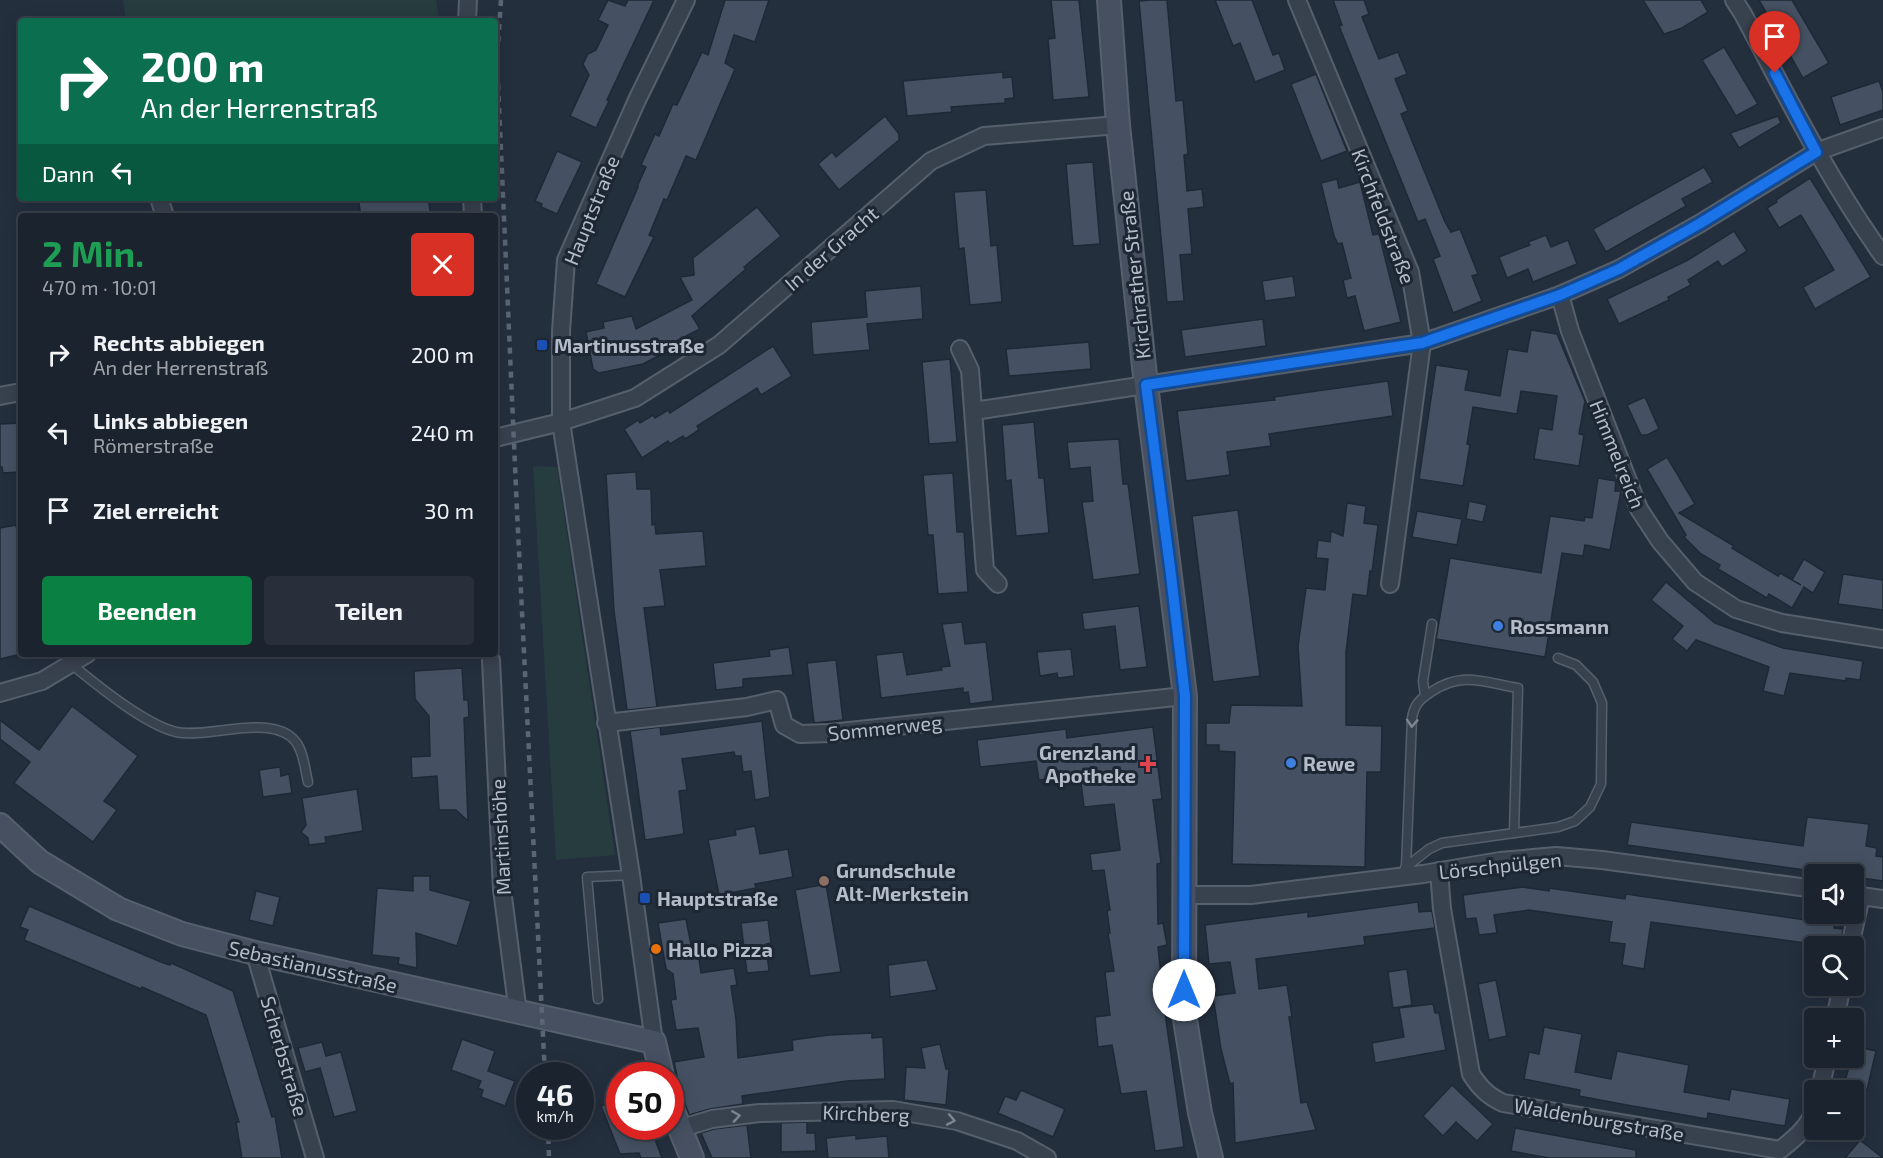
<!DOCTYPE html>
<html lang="de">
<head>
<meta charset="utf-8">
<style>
  body { margin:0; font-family:"Exo 2",sans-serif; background:#282f3a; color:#f1f3f6; height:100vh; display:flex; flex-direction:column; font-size:22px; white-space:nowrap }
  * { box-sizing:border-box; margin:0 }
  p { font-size:20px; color:#a0a4aa }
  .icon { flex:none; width:33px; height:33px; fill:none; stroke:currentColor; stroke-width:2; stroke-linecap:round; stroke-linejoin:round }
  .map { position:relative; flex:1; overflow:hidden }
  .panel { position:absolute; left:18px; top:213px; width:480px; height:444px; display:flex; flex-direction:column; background:#1b232e; border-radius:6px; box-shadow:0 3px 15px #0003,0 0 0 2px #39404a }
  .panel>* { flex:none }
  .banner { position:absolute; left:18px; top:18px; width:480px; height:183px; border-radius:6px; box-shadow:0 3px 15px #0003,0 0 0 2px #39404a; background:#0b6e4f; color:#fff; overflow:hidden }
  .fabs { position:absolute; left:1804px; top:864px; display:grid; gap:12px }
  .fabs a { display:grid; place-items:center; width:60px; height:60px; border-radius:6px; background:#1b232e; box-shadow:0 3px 15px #0003,0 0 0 2px #39404a; font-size:30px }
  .speed { position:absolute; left:516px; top:1062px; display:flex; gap:12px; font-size:30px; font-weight:700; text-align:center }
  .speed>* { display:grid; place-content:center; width:78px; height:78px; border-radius:50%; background:#1b232e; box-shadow:0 3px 15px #0003,0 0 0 2px #39404a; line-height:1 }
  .speed small { font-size:15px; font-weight:400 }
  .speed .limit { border:9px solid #d22; background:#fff; color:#111 }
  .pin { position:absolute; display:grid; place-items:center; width:51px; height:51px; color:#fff; margin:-62px -26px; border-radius:50% 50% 50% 0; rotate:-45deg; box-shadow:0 0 6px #0007 }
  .pin .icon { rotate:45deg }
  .me { position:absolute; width:66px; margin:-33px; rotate:0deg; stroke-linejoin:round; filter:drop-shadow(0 0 4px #0008) }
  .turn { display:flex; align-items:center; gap:21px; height:126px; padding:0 24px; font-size:27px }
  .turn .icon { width:78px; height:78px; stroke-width:2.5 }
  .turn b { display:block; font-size:42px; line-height:51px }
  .then { display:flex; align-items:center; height:57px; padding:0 24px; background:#0003; gap:12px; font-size:22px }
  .round { display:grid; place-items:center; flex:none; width:63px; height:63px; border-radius:6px; background:#282f3a }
  .headline { display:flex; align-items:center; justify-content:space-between; height:102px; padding:0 24px }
  h1 { font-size:36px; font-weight:700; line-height:45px; color:#1e9e55 }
  .cta { display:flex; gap:12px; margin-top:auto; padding:12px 24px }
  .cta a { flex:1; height:69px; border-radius:6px; background:#0b8043; color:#fff; font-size:24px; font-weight:700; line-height:69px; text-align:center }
  .cta a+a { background:#282f3a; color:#f1f3f6 }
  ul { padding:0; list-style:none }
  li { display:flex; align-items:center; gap:18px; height:78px; padding:0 24px }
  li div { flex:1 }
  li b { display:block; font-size:22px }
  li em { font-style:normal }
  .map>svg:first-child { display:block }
  .green { fill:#263c3f }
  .building { fill:#455162; stroke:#1f2835; stroke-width:1.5 }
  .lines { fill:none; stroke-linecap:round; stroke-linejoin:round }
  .service-casing { stroke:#565f6c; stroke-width:11 }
  .minor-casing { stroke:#565f6c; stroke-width:20 }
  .secondary-casing { stroke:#565f6c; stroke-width:26 }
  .service { stroke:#38414e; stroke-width:8 }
  .minor { stroke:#38414e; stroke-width:16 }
  .secondary { stroke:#465061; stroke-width:22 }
  .rail { stroke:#5a6575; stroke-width:4.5; stroke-dasharray:6 6; stroke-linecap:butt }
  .oneway { stroke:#7c8592 }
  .route-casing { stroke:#114b97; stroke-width:15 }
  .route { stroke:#1a73e8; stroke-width:10 }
  .transit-dot { fill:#1a4fb4; stroke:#1d2633; stroke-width:2 }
  .shop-dot { fill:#3f7fe0; stroke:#1d2633; stroke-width:2 }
  .health-dot { fill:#e0444e; stroke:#1d2633; stroke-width:2 }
  .education-dot { fill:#8d6e63; stroke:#1d2633; stroke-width:2 }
  .food-dot { fill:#e8710a; stroke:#1d2633; stroke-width:2 }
  .labels { text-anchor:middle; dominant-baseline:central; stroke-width:6; stroke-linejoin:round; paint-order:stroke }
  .street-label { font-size:20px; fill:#b4bcc9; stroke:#1d2633 }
  .poi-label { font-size:20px; font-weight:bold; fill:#b4bcc9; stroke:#1d2633; text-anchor:start }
</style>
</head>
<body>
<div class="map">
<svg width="1883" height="1158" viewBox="0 0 1883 1158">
  <rect width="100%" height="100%" fill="#242f3e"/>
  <g class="green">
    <polygon points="123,0 436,0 439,21 126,21"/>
    <polygon points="533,466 557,467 615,855 556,860"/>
  </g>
  <g class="building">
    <polygon points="608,0 625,6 628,0 654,0 607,100 609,101 596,128 570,116 589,75 583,64 588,54 596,50 608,25 598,20"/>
    <polygon points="725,0 769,0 755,42 734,35 725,63 735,69 696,160 686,156 667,200 664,199 649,235 654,237 625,297 596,284 638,187 637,187 646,167 641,165 655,134 659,136 673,104 677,105 702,52 708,55"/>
    <polygon points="1051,0 1079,0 1089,97 1053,100 1048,39 1055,38"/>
    <polygon points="1151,0 1167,0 1176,101 1183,100 1188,154 1184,155 1187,191 1202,189 1204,207 1188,209 1192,254 1180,255 1184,301 1167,302 1139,1"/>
    <polygon points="1215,0 1252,0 1273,55 1279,53 1285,70 1255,82 1240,43 1233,46"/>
    <polygon points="1333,0 1364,0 1369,14 1362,17 1379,59 1398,52 1407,74 1395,79 1408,111 1401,114 1445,222 1451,232 1460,229 1478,274 1472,276 1482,301 1453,313 1433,259 1440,256 1425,219 1418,222 1339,26 1342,25"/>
    <polygon points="1643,0 1701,0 1708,12 1682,28 1664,34"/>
    <polygon points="1759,0 1792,0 1829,63 1803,78"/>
    <polygon points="1724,47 1758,104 1736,116 1702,60"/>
    <polygon points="1003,72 1003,78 1012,77 1014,98 1005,99 1005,103 951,107 952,112 907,116 903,81"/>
    <polygon points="1316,74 1347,151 1321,161 1291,84"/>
    <polygon points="1879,81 1883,92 1883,110 1840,125 1831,97"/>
    <polygon points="885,116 899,134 899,140 839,190 818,164 832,152 836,157"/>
    <polygon points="1778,116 1781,123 1739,148 1730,133"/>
    <polygon points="557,151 582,162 557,214 541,207 542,204 535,201"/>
    <polygon points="1093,162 1100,244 1073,246 1066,164"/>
    <polygon points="1704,167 1713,182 1682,199 1686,206 1606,252 1593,229"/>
    <polygon points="1810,178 1871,277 1815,309 1803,287 1834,270 1801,215 1779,228 1767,208 1777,202 1776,200"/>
    <polygon points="1337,179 1339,188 1360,182 1373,235 1379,234 1401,322 1364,331 1355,296 1347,298 1343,280 1351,278 1342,243 1338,244 1334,236 1321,183"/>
    <polygon points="986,190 991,246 997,245 1002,302 970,305 964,248 959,249 954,192"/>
    <polygon points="358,198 428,198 431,216 361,216"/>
    <polygon points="757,207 781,236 744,267 746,269 692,316 700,329 674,342 676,347 643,364 599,373 593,369 586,332 604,328 603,322 632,316 636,329 692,300 680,277 694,275 693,258"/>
    <polygon points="1734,231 1747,251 1722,267 1718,261 1688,280 1691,285 1668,297 1669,300 1619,324 1607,299 1688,260"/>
    <polygon points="1546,235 1551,247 1568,240 1577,264 1533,282 1528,269 1507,278 1499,257 1530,245 1528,242"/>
    <polygon points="1293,276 1296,297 1265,301 1262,281"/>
    <polygon points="921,286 923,319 867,324 870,350 813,355 811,322 867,317 865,291"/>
    <polygon points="1263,319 1266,346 1185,357 1181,330"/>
    <polygon points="1531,330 1557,334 1585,401 1579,434 1584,435 1579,466 1534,459 1539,428 1552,430 1557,396 1521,391 1517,414 1473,407 1467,444 1470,445 1463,486 1419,479 1436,365 1469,370 1465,390 1500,396 1508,349 1527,352"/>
    <polygon points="1089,342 1091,369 1009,376 1006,349"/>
    <polygon points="773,346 792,376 761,395 757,388 697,426 699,430 685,439 683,436 670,444 668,441 642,458 624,429 638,420 640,423 653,415 655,418 668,410 670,413"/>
    <polygon points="950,359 957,442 929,444 922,362"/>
    <polygon points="1388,381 1393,416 1269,434 1271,446 1227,452 1230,475 1186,481 1177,411 1275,400 1274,397"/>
    <polygon points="1645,397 1659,429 1647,435 1641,435 1627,405"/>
    <polygon points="1034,422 1039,478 1044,478 1049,533 1016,536 1011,480 1006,481 1002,425"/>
    <polygon points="21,423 21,472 3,473 2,467 0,467 0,424"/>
    <polygon points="1119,439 1123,484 1128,484 1140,574 1093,580 1082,502 1093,501 1090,467 1070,469 1067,442"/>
    <polygon points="1667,457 1695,504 1679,513 1734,546 1732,548 1778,576 1780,573 1801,585 1792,580 1804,559 1825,572 1813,593 1804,587 1792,608 1769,594 1767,598 1718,569 1720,565 1701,554 1684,537 1686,535 1647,469"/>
    <polygon points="636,472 637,489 651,489 652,525 655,524 656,534 703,531 706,566 660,570 665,606 644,608 657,707 627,710 614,611 606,474"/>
    <polygon points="953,473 957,532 964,532 968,592 938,594 933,535 928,535 923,475"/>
    <polygon points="1598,478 1616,481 1615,491 1621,491 1610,550 1585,545 1583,556 1562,553 1545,657 1436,639 1450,558 1541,573 1550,516 1584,521 1585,517 1592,518"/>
    <polygon points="1469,501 1487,505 1483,522 1466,519"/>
    <polygon points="1347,503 1366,506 1364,523 1378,525 1372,572 1370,571 1367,596 1353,594 1346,652 1346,725 1382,726 1381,772 1367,772 1365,867 1232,864 1235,752 1219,751 1219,745 1206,745 1206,723 1229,723 1231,705 1302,706 1298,646 1306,588 1325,590 1328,559 1316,558 1318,540 1330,542 1331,531 1343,536"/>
    <polygon points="1238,510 1260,676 1213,682 1192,516"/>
    <polygon points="1417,511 1462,519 1457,545 1412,537"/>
    <polygon points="16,525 21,548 21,654 0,659 0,528"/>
    <polygon points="1843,574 1883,580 1883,610 1838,604"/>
    <polygon points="1666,582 1715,623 1783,648 1863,661 1860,680 1846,678 1846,681 1790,673 1784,696 1763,691 1769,667 1696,640 1687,651 1672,639 1683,626 1651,600"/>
    <polygon points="1139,606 1147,667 1120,670 1115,626 1084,630 1082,613"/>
    <polygon points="962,622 965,644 986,642 993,701 970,704 968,692 963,693 963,688 881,698 876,655 903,652 907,675 942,670 941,667 950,666 942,624"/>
    <polygon points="789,647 793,675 743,679 743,687 716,690 713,663 770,656 769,650"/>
    <polygon points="1071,649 1074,676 1058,678 1057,673 1040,676 1037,652"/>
    <polygon points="836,660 843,720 814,723 807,663"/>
    <polygon points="462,668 464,700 468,700 469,717 464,718 468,821 456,810 439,810 437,776 412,778 411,757 430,756 429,716 415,699 414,671"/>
    <polygon points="72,706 138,756 104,801 117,810 93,842 14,783 30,762 0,739 0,720 39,750"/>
    <polygon points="762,721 770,797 755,800 751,771 743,772 741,756 735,756 734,752 682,759 687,790 679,791 684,834 645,840 630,731 660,727 661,735"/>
    <polygon points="1153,727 1162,799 1153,800 1161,863 1157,864 1158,924 1163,923 1167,945 1158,947 1165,1013 1184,1147 1155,1151 1146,1091 1121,1094 1112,1045 1098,1047 1095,1017 1110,1015 1105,972 1114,971 1108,933 1110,933 1107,911 1110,910 1104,870 1092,871 1090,854 1120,850 1114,804 1084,807 1080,775 1039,780 1036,761 980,767 977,740 1066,729 1067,738"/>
    <polygon points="280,767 281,776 289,774 292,793 263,797 259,770"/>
    <polygon points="357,789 363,831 325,837 326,843 309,845 308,838 301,832 306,825 302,798"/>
    <polygon points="1807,817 1869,824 1866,846 1877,848 1876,856 1883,857 1883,881 1854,877 1854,874 1827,873 1627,845 1631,822 1803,846"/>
    <polygon points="755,826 760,854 788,849 793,877 755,884 756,888 719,895 708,840 736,835 735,830"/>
    <polygon points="413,876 430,876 430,890 471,901 457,946 416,933 417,968 398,964 399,958 372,955 377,888 413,891"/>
    <polygon points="826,884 841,972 810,976 795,890"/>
    <polygon points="1523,887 1549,891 1549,888 1625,899 1626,894 1834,924 1834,928 1843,929 1840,946 1828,946 1651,922 1644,969 1622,965 1625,944 1609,942 1612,922 1529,910 1494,915 1497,933 1479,935 1476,918 1466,919 1463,895"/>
    <polygon points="256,891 280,897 273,926 249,920"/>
    <polygon points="1418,902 1419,912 1432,911 1435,928 1364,937 1365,945 1256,959 1259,989 1287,985 1292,1017 1289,1017 1301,1103 1307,1102 1316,1130 1235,1143 1233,1083 1230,1084 1221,1049 1213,996 1235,993 1230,962 1209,964 1205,925 1308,912 1308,917"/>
    <polygon points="29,906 161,962 170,965 171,963 187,970 233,991 272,1117 275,1116 282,1158 242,1158 236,1122 239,1122 206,1015 142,987 141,989 24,940 28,930 20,927"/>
    <polygon points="686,919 691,945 697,945 701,973 734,968 737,985 731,986 736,1019 738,1058 793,1050 792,1040 829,1035 872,1033 872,1038 883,1037 885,1079 847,1081 742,1096 743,1104 710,1109 689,1115 679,1086 674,1062 704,1057 698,1028 676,1030 671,1000 676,999 673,974 666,969 658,923"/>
    <polygon points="768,920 771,943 766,944 769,971 747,973 741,923"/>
    <polygon points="927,960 937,990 890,997 888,965"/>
    <polygon points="1407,969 1412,1005 1393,1008 1388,972"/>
    <polygon points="1496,980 1507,1036 1489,1040 1478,984"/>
    <polygon points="1433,1004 1435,1013 1439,1013 1446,1050 1375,1063 1372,1043 1404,1037 1399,1008"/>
    <polygon points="1544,1027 1582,1034 1575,1072 1611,1079 1617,1051 1689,1065 1684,1092 1729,1100 1731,1089 1790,1099 1785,1126 1708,1113 1707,1119 1627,1105 1579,1096 1580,1090 1524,1079 1529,1052 1539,1054"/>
    <polygon points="462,1039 495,1051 488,1071 515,1081 505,1106 481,1097 483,1090 478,1088 481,1081 451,1070"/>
    <polygon points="322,1042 326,1056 341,1052 357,1111 334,1117 320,1068 305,1072 298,1048"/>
    <polygon points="940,1044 946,1069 949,1069 946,1105 904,1100 906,1067 925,1068 921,1048"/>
    <polygon points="1854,1046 1876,1051 1867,1090 1843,1090 1851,1058 1854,1058"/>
    <polygon points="1452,1085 1493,1124 1477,1141 1456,1122 1443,1136 1423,1116"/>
    <polygon points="1021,1090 1065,1109 1053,1137 998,1113 1005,1096 1016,1100"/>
    <polygon points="620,1099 620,1126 650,1126 662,1158 641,1158 639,1153 620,1154 601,1106"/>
    <polygon points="807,1122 807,1133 815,1133 816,1151 781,1152 781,1123"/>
    <polygon points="747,1125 751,1158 712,1158 701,1133 714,1129"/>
    <polygon points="1515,1128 1636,1150 1636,1158 1549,1158 1511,1151"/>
    <polygon points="856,1135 856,1139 887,1136 889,1158 828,1158 826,1138"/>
    <polygon points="1860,1140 1883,1158 1845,1158"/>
  </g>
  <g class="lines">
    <defs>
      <g id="service">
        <path d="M71,664C97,685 144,724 176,732C209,739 273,712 296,742C304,753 305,770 308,782"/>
        <polyline points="1425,696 1423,681 1432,624"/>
        <polyline points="1405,868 1429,849 1442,843 1558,827 1575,821 1590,807 1601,784 1602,703 1593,682 1576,665 1558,658"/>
        <path d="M1406,868L1412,718C1414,705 1420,699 1431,692C1462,671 1483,682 1518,688L1514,833"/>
        <polyline points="598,999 587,877 631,875"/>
      </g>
      <g id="minor">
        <polyline points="1297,0 1410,272 1422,343 1390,584"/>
        <path d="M1734,0L1743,14C1787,97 1829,180 1883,256"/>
        <polyline points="467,21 468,0"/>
        <polyline points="159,198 165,216"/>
        <polyline points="472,198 473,216"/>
        <polyline points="1560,295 1570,331 1639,509 1660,541 1695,582 1736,609 1782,623 1883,639"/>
        <polyline points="960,349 970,370 985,570 998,584"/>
        <polyline points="0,396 21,392"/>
        <polyline points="974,411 1422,343 1560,295 1619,269 1699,224 1816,152 1883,128"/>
        <polyline points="495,438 561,422 635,398 719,345 931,161 984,136 1118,125"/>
        <polyline points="491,660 502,889 518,1013"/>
        <polyline points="0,693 42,681 87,654"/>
        <polyline points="606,723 747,707 777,700 784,725 800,734 830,733 1185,696"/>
        <path d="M1439,871L1442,909L1471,1074C1480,1088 1488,1096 1503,1103L1780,1150C1794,1139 1810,1126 1815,1108"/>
        <polyline points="1184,895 1251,895 1423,874 1500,861 1556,856 1602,860 1815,889"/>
        <polyline points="1854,895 1883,899"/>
        <polyline points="1850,946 1861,896"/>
        <polyline points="255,953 315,1158"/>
        <polyline points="1835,1018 1842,986"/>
        <polyline points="654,1042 631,875 561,422 561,331 566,260 637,100 686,0"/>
        <polyline points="1820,1090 1827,1058"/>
        <polyline points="679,1129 712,1119 759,1113 893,1110 957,1121 1017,1141 1047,1158"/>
      </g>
      <g id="secondary">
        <polyline points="1109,0 1118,125 1146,385 1185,696 1184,1013 1200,1113 1211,1158"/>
        <polyline points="0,825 40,862 118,909 182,934 255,953 654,1042 662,1076"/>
        <polyline points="670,1104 692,1158"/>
      </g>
    </defs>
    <use href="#service" class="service-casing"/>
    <use href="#minor" class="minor-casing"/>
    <use href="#secondary" class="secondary-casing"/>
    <use href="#service" class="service"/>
    <use href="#minor" class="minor"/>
    <use href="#secondary" class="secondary"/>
    <g class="rail">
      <polyline points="501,0 497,60 517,511 545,1076"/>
      <polyline points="548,1126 549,1158"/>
    </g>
  </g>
  <defs><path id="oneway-chevron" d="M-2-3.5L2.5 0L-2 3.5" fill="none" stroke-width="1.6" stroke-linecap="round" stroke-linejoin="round" transform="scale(1.5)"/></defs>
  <g class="oneway">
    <use href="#oneway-chevron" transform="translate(1412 723) rotate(94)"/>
    <use href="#oneway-chevron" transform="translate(736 1116) rotate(-8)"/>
    <use href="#oneway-chevron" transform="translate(951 1120) rotate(11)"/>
  </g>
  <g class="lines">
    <defs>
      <polyline id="route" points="1184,990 1185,696 1171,575 1146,385 1422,343 1560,295 1619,269 1699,224 1816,152 1775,73"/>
    </defs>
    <use href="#route" class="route-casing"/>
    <use href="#route" class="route"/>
  </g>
  <g class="transit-dot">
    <rect x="536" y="339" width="12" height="12" rx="3"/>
    <rect x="639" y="892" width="12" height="12" rx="3"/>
  </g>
  <g class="shop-dot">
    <circle cx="1498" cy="626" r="6"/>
    <circle cx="1291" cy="763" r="6"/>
  </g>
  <path class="health-dot" d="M1145 755h6v6h6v6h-6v6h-6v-6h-6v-6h6z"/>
  <circle class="education-dot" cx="824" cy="881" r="6"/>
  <circle class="food-dot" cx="656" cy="949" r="6"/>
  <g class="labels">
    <g class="street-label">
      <text transform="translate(591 210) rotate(-68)">Hauptstraße</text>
      <text transform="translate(1384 216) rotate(69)">Kirchfeldstraße</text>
      <text transform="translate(831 248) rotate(-41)">In der Gracht</text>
      <text transform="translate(1134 275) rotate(-96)">Kirchrather Straße</text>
      <text transform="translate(1618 454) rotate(68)">Himmelreich</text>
      <text transform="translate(885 727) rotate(-6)">Sommerweg</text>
      <text transform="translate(500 837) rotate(-93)">Martinshöhe</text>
      <text transform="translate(1500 865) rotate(-6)">Lörschpülgen</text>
      <text transform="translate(313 966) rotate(13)">Sebastianusstraße</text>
      <text transform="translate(285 1056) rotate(74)">Scherbstraße</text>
      <text transform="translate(866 1113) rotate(2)">Kirchberg</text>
      <text transform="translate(1599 1119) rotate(10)">Waldenburgstraße</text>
    </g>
    <g class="poi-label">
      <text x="554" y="345">Martinusstraße</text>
      <text x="1510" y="626">Rossmann</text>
      <text x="1136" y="752" text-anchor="end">Grenzland<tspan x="1136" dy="23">Apotheke</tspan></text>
      <text x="1303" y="763">Rewe</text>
      <text x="836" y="870">Grundschule<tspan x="836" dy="23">Alt-Merkstein</tspan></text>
      <text x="657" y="898">Hauptstraße</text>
      <text x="668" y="949">Hallo Pizza</text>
    </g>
  </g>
</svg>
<div class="fabs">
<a><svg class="icon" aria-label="sound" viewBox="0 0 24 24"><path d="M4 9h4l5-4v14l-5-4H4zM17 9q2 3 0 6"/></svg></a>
<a><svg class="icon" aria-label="search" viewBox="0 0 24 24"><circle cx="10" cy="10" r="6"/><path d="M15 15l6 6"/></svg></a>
<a>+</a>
<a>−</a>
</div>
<div class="speed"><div>46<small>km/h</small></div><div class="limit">50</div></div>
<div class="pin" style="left:1775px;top:73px;background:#d93025"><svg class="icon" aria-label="arrive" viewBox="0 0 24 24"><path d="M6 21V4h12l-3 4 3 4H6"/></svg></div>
<svg class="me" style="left:1184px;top:990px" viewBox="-20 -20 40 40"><circle r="19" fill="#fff"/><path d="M0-13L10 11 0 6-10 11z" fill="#1a73e8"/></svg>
<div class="banner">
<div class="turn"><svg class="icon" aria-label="right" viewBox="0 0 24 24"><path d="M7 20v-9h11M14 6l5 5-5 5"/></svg><div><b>200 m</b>An der Herrenstraß</div></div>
<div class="then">Dann<svg class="icon" aria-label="left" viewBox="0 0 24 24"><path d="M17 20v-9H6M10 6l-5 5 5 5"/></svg></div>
</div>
<section class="panel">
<div class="headline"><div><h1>2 Min.</h1><p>470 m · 10:01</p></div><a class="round" style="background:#d93025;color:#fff"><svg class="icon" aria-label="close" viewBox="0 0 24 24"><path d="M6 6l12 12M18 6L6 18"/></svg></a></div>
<ul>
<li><svg class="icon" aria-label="right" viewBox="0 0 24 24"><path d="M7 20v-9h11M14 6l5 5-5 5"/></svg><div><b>Rechts abbiegen</b><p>An der Herrenstraß</p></div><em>200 m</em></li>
<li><svg class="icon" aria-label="left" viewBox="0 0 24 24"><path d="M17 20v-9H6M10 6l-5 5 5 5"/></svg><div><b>Links abbiegen</b><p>Römerstraße</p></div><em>240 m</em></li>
<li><svg class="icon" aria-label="arrive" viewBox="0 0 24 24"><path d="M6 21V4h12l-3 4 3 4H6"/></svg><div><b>Ziel erreicht</b></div><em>30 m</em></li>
</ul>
<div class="cta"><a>Beenden</a><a>Teilen</a></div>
</section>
</div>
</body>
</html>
